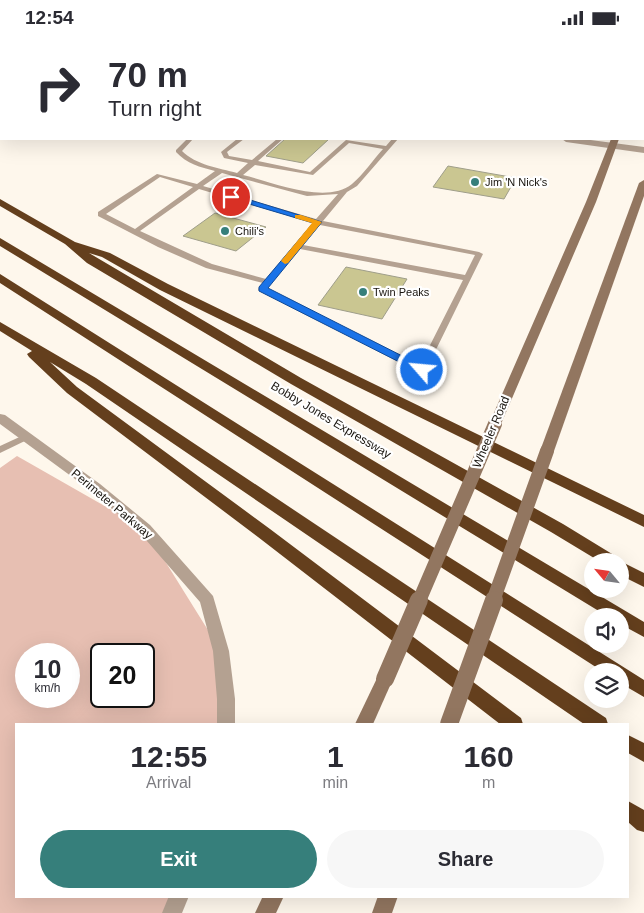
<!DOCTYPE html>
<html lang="en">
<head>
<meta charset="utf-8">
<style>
  body { margin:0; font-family:Helvetica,sans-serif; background:#f7f7f7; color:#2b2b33; height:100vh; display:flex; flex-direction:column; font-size:19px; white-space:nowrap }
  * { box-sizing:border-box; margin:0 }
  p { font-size:16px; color:#7c7c81 }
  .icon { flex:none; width:28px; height:28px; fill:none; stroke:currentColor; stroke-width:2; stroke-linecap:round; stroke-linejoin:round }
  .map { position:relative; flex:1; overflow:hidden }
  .side { position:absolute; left:15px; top:688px; width:614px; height:175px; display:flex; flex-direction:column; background:#fff; border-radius:0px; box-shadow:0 5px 20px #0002 }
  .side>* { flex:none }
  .top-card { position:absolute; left:0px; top:0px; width:645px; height:105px; box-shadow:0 5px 20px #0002; background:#fff; color:#2b2b33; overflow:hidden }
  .needle { width:32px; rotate:299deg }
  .controls { position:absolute; left:584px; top:518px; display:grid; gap:10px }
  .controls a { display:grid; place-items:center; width:45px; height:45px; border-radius:50%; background:#fff; box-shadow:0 5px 20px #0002; font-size:25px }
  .speed { position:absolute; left:15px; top:608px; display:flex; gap:10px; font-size:25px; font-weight:700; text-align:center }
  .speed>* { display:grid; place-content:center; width:65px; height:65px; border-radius:50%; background:#fff; box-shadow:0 5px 20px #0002; line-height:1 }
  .speed small { font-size:12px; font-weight:400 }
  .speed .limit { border:2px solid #111; border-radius:8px; background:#fff; color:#111 }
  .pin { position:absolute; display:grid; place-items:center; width:42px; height:42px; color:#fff; margin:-21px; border:2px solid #fff; border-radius:50%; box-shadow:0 1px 5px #0007 }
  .me { position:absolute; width:55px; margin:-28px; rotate:297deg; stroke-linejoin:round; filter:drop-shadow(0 0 4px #0008) }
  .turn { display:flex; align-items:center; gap:18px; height:105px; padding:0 25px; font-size:22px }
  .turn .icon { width:65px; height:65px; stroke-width:2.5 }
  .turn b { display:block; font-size:35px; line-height:42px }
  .eta { display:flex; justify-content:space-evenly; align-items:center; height:85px; text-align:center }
  .eta b { font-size:30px; font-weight:600; line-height:35px }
  .primary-button { display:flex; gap:10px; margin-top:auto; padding:10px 25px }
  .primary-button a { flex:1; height:58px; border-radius:30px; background:#367f7b; color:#fff; font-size:20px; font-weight:600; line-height:58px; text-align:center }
  .primary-button a+a { background:#f7f7f7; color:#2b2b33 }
  .status { display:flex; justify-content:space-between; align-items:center; height:35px; padding:0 25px; background:#fff; direction:ltr }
  .status svg { height:14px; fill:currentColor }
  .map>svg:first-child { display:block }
  .green { fill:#e7bfb2; fill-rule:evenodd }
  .building { fill:#cac691; stroke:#9f9e8a }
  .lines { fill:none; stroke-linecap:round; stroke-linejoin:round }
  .service { fill:#b4a191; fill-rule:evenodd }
  .minor { fill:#b4a191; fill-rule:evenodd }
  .tertiary { fill:#b4a191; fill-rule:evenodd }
  .secondary { fill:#927660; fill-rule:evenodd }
  .motorway { fill:#643f1d; fill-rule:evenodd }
  .secondary-bridge-far1 { stroke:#927660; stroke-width:14 }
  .secondary-bridge { stroke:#927660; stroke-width:18 }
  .route { fill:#1a73e8; stroke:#114b97 }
  .slow { fill:#f59e0b }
  .poi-dot { fill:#367f7b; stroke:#fff; stroke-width:2 }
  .labels { text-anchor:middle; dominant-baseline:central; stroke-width:4.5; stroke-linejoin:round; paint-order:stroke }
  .far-poi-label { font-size:11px; fill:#18140e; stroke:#fff; text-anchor:start }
  .street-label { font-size:12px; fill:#18140e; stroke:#fff }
</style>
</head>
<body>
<div class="status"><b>12:54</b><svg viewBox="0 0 49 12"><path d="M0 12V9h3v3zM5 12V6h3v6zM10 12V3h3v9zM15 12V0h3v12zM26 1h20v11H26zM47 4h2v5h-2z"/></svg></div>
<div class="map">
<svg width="644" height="878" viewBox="0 0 644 878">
  <rect width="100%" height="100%" fill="#fef7ec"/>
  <path class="green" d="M17,421L145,494L221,616L219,689H16V861H173L166,878H0V433ZM26,619H69V661H26ZM101,619H144V661H101Z"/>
  <g class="building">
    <polygon points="285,104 329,104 303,128 266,121"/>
    <polygon points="448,131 516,143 504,164 433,152"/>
    <polygon points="215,178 266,192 236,216 183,201"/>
    <polygon points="346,232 407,244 382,284 318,270"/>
  </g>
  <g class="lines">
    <g class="service">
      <polygon points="48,0 55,0 56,1 49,1"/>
      <polygon points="180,0 188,0 189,1 182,1"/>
      <polygon points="0,36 1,37 1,41 0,40"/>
      <path d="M187,104H193L182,116C196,130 219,133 237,138L248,128L224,123L221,117L237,104H244L227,117L229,121L252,125L277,104H283L258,126L310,137L346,105L386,111L392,104H398L357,151L347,157L323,186L479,217L483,219L425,337H419L259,256L258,254L263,248L206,233L158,212L98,181V177L157,139L197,149L215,136C200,132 187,129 176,117V115ZM349,108L383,114C373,125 363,140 352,149C326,170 272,147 243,140L255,130L313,140ZM222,138L307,161L338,159L316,184L203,151ZM160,142L193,152L135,194L106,179ZM199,154L313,188L266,244L212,229L140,196ZM320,190L475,220L465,240L303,210ZM300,214L463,245L420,330L267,253Z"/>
      <polygon points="26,399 31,402 29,404 0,418 0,411"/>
    </g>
    <g class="minor">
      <polygon points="0,379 5,380 100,449 150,490 213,561 229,616 235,664 235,689 217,689 217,664 213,616 200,567 140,498 90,455 0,389"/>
      <polygon points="169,861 189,861 182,878 162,878"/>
    </g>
    <g class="tertiary">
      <polygon points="93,0 102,0 103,1 94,1"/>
      <polygon points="129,0 139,0 140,1 130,1"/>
      <polygon points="562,104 583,104 644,112 644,118 566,107"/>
    </g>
    <g class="secondary">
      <polygon points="607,0 615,0 616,1 608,1"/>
      <polygon points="633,0 641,0 641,1 634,1"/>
      <polygon points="611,104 619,104 596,167 501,389 500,392 490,392 489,389 586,167"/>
      <polygon points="644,145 644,161 554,416 552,419 542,419 540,416 639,148"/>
      <polygon points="385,637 391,639 393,644 373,689 355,689 379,639"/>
      <polygon points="263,861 284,861 276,878 255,878"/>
      <polygon points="378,861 398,861 392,878 372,878"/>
    </g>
    <g class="motorway">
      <polygon points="0,164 75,207 110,218 168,249 644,480 644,492 160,255 102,222 89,218 301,343 563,489 617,522 619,526 599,526 551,497 291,349 87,228 65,209 0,171"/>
      <polygon points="0,203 644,587 644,602 620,589 620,581 607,581 0,211"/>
      <polygon points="0,239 644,645 644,662 620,648 620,636 602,636 0,248"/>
      <polygon points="0,287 96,343 606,683 608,689 584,689 86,349 50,327 77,352 270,494 521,683 523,689 500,689 258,502 67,358 29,322 27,319 32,316 0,296"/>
      <polygon points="619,526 620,526 644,538 644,552 620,540"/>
      <polygon points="628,700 644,708 644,727 628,718"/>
      <polygon points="628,766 644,775 644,797 637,795 628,787"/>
    </g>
    <g class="secondary-bridge-far1">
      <polyline points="419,566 495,389"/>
      <polyline points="493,566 547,416"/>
    </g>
    <g class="secondary-bridge">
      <polyline points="385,644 419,565"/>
      <polyline points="449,689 494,565"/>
    </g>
  </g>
  <polygon class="route" points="229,160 234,160 322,187 268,253 426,333 426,337 419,337 259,256 259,252 313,188 229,163"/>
  <polygon class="slow" points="295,180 301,180 322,187 288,228 285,229 281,226 312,188 295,183"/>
  <g class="poi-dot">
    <circle cx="475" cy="147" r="5"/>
    <circle cx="225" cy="196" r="5"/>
    <circle cx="363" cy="257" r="5"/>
  </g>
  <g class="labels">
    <g class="far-poi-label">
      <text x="485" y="147">Jim 'N Nick's</text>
      <text x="235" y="196">Chili's</text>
      <text x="373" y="257">Twin Peaks</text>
    </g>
    <g class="street-label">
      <text transform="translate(331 385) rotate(31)">Bobby Jones Expressway</text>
      <text transform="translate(491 397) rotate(-67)">Wheeler Road</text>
      <text transform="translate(112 469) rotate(40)">Perimeter Parkway</text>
    </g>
  </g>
</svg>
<div class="controls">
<a><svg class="needle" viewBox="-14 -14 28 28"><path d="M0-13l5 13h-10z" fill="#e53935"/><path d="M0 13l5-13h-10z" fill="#7c7c81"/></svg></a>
<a><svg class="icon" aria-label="sound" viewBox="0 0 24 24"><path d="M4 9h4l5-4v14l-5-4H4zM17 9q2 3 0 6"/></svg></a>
<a><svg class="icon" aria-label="layers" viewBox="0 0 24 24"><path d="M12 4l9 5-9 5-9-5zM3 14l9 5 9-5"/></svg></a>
</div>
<div class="speed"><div>10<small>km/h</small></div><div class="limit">20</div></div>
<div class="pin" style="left:231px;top:162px;background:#d93025"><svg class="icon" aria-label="arrive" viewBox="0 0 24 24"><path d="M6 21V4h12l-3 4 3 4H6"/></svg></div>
<svg class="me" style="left:422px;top:335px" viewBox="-20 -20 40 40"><circle r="17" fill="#1a73e8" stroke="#fff" stroke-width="3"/><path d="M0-11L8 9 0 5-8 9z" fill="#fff"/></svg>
<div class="top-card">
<div class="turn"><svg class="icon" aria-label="right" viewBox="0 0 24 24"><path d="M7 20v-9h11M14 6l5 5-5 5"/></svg><div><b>70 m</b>Turn right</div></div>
</div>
<section class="side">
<div class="eta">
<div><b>12:55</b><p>Arrival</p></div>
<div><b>1</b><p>min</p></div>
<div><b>160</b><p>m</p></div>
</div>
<div class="primary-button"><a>Exit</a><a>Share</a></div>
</section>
</div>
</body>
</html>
